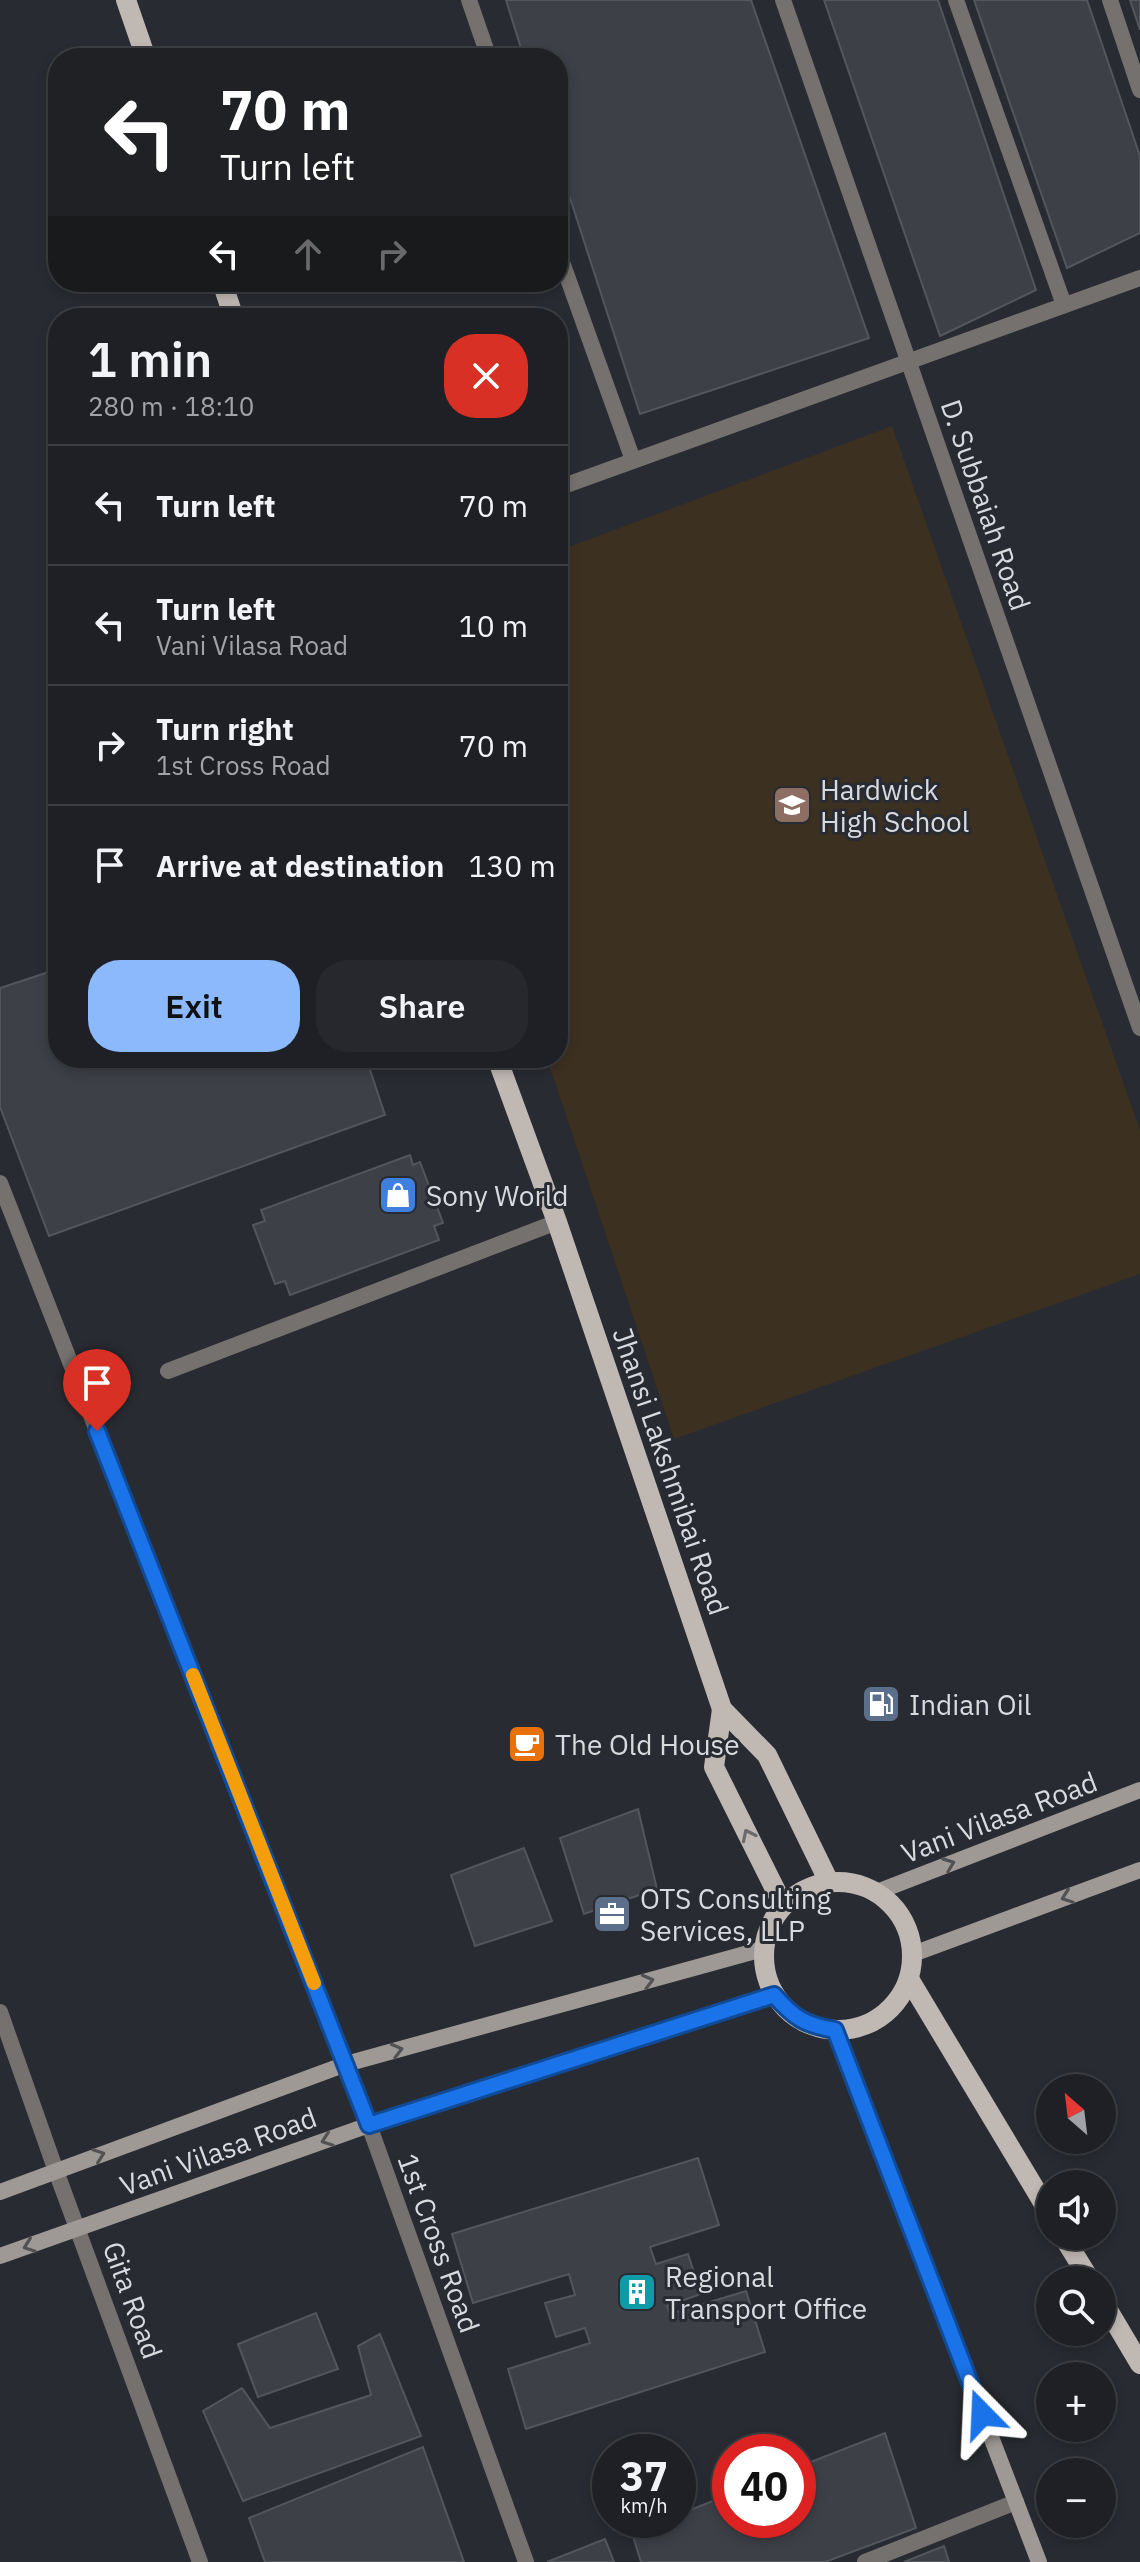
<!DOCTYPE html>
<html lang="en">
<head>
<meta charset="utf-8">
<style>
  body { margin:0; font-family:"IBM Plex Sans",sans-serif; background:#26282d; color:#f1f3f6; height:100vh; display:flex; flex-direction:column; font-size:30px; white-space:nowrap }
  * { box-sizing:border-box; margin:0 }
  p { font-size:26px; color:#a1a3a7 }
  .icon { flex:none; width:44px; height:44px; fill:none; stroke:currentColor; stroke-width:2; stroke-linecap:round; stroke-linejoin:round }
  .map { position:relative; flex:1; overflow:hidden }
  .details { position:absolute; left:48px; top:308px; width:520px; height:760px; display:flex; flex-direction:column; background:#1e2025; border-radius:32px; box-shadow:0 4px 12px #0003,0 0 0 2px #3c3e42 }
  .details>* { flex:none }
  .guide { position:absolute; left:48px; top:48px; width:520px; height:244px; border-radius:32px; box-shadow:0 4px 12px #0003,0 0 0 2px #3c3e42; background:#202124; color:#fff; overflow:hidden }
  .needle { width:52px; rotate:332deg }
  .fabs { position:absolute; left:1036px; top:2074px; display:grid; gap:16px }
  .fabs a { display:grid; place-items:center; width:80px; height:80px; border-radius:50%; background:#1e2025; box-shadow:0 4px 12px #0003,0 0 0 2px #3c3e42; font-size:40px }
  .speed { position:absolute; left:592px; top:2434px; display:flex; gap:16px; font-size:40px; font-weight:700; text-align:center }
  .speed>* { display:grid; place-content:center; width:104px; height:104px; border-radius:50%; background:#1e2025; box-shadow:0 4px 12px #0003,0 0 0 2px #3c3e42; line-height:1 }
  .speed small { font-size:20px; font-weight:400 }
  .speed .limit { border:12px solid #d22; background:#fff; color:#111 }
  .pin { position:absolute; display:grid; place-items:center; width:68px; height:68px; color:#fff; margin:-82px -34px; border-radius:50% 50% 50% 0; rotate:-45deg; box-shadow:0 0 8px #0007 }
  .pin .icon { rotate:45deg }
  .me { position:absolute; width:88px; margin:-44px; rotate:339deg; stroke-linejoin:round; filter:drop-shadow(0 0 6px #0008) }
  .turn { display:flex; align-items:center; gap:28px; height:168px; padding:0 40px; font-size:36px }
  .turn .icon { width:104px; height:104px; stroke-width:2.5 }
  .turn b { display:block; font-size:56px; line-height:68px }
  .lanes { display:flex; align-items:center; height:76px; padding:0 40px; background:#0003; justify-content:center; gap:40px; direction:ltr }
  .lanes .off { opacity:.35 }
  .round { display:grid; place-items:center; flex:none; width:84px; height:84px; border-radius:32px; background:#26282d }
  .headline { display:flex; align-items:center; justify-content:space-between; height:136px; padding:0 40px }
  h1 { font-size:48px; font-weight:600; line-height:60px }
  .action { display:flex; gap:16px; margin-top:auto; padding:16px 40px }
  .action a { flex:1; height:92px; border-radius:32px; background:#8cb9fc; color:#111; font-size:32px; font-weight:600; line-height:92px; text-align:center }
  .action a+a { background:#26282d; color:#f1f3f6 }
  ul { padding:0; list-style:none }
  li { display:flex; align-items:center; gap:24px; height:120px; padding:0 40px; border-top:2px solid #3c3e42 }
  li div { flex:1 }
  li b { display:block; font-size:30px }
  li em { font-style:normal }
  .map>svg:first-child { display:block }
  .education { fill:#3c3021 }
  .building { fill:#3d4047; stroke:#53565d; stroke-width:2 }
  .lines { fill:none; stroke-linecap:round; stroke-linejoin:round }
  .street { stroke:#75716f; stroke-width:16 }
  .secondary { stroke:#9e9995; stroke-width:16 }
  .primary { stroke:#bfb8b3; stroke-width:20 }
  .oneway { stroke:#6c6a6c }
  .oneway2 { stroke:#515254 }
  .route-casing { stroke:#114b97; stroke-width:20 }
  .route { stroke:#1a73e8; stroke-width:14 }
  .slow { stroke:#f59e0b; stroke-width:14 }
  .labels { text-anchor:middle; dominant-baseline:central; stroke-width:6; stroke-linejoin:round; paint-order:stroke }
  .street-label { font-size:28px; fill:#d8dade; stroke:#282b31 }
  .poi-label { font-size:28px; fill:#d8dade; stroke:#282b31; text-anchor:start }
</style>
</head>
<body>
<div class="map">
<svg width="1140" height="2562" viewBox="0 0 1140 2562">
  <rect width="100%" height="100%" fill="#282b31"/>
  <polygon class="education" points="892,426 1140,1130 1140,1274 674,1439 547,1058 558,1058 558,551"/>
  <g class="building">
    <polygon points="506,0 751,0 869,338 640,414 558,161 558,58 524,58"/>
    <polygon points="824,0 938,0 1036,290 940,336"/>
    <polygon points="974,0 1087,0 1140,156 1140,233 1067,268"/>
    <polygon points="1130,0 1140,0 1140,30"/>
    <polygon points="352,49 357,58 334,58"/>
    <polygon points="58,969 58,1058 366,1058 385,1115 49,1236 0,1107 0,988"/>
    <polygon points="410,1155 413,1165 420,1162 443,1223 434,1226 439,1240 290,1295 285,1281 275,1284 253,1225 265,1221 261,1210"/>
    <polygon points="638,1809 657,1889 584,1914 560,1838"/>
    <polygon points="524,1848 552,1921 475,1946 451,1875"/>
    <polygon points="698,2158 719,2225 650,2247 656,2264 688,2254 701,2294 667,2306 670,2314 746,2291 765,2352 526,2429 508,2369 590,2343 585,2328 556,2337 545,2303 575,2295 569,2274 473,2303 452,2234"/>
    <polygon points="316,2313 338,2369 258,2397 238,2344"/>
    <polygon points="380,2334 421,2436 243,2501 203,2411 242,2388 270,2428 371,2395 358,2346"/>
    <polygon points="885,2433 916,2528 825,2562 641,2562 632,2533 665,2520 678,2520 678,2515 730,2494 730,2520 798,2520 798,2467"/>
    <polygon points="423,2447 464,2562 265,2562 249,2518"/>
    <polygon points="605,2539 614,2562 547,2562"/>
    <polygon points="944,2546 949,2562 904,2562"/>
  </g>
  <g class="lines">
    <g class="street">
      <polyline points="469,0 489,58"/>
      <polyline points="783,0 1140,1028"/>
      <polyline points="956,0 1064,305"/>
      <polyline points="1110,0 1140,90"/>
      <polyline points="558,251 633,460"/>
      <polyline points="558,488 1140,278"/>
      <polyline points="0,1183 369,2125 526,2562"/>
      <polyline points="168,1371 557,1222"/>
      <polyline points="0,2012 56,2171 200,2562"/>
      <polyline points="865,2562 1016,2502"/>
    </g>
    <g class="secondary">
      <polyline points="877,1892 1140,1790"/>
      <polyline points="913,1954 1140,1870"/>
      <polyline points="835,2030 1039,2562"/>
      <polyline points="0,2192 346,2064 763,1949"/>
      <polyline points="0,2256 369,2125 774,1995"/>
    </g>
    <g class="primary">
      <polyline points="126,0 146,58"/>
      <polyline points="222,282 234,318"/>
      <polyline points="497,1058 557,1222 722,1709 767,1755 829,1882"/>
      <polyline points="722,1709 714,1767 783,1905"/>
      <circle cx="838" cy="1956" r="74"/>
      <polyline points="909,1979 1050,2214"/>
      <polyline points="1063,2236 1090,2280"/>
      <polyline points="1102,2300 1140,2364"/>
    </g>
  </g>
  <defs><path id="oneway-chevron" d="M-2-3.5L2.5 0L-2 3.5" fill="none" stroke-width="1.6" stroke-linecap="round" stroke-linejoin="round" transform="scale(2)"/></defs>
  <use class="oneway" href="#oneway-chevron" transform="translate(748 1835) rotate(-116)"/>
  <g class="oneway2">
    <use href="#oneway-chevron" transform="translate(949 1864) rotate(-21)"/>
    <use href="#oneway-chevron" transform="translate(1067 1897) rotate(160)"/>
    <use href="#oneway-chevron" transform="translate(648 1981) rotate(-15)"/>
    <use href="#oneway-chevron" transform="translate(397 2050) rotate(-15)"/>
    <use href="#oneway-chevron" transform="translate(327 2140) rotate(160)"/>
    <use href="#oneway-chevron" transform="translate(99 2155) rotate(-20)"/>
    <use href="#oneway-chevron" transform="translate(29 2246) rotate(160)"/>
  </g>
  <g class="lines">
    <defs>
      <path id="route" d="M97,1431L369,2125L774,1995C794,2018 805,2025 835,2030L982,2414"/>
    </defs>
    <use href="#route" class="route-casing"/>
    <use href="#route" class="route"/>
    <polyline class="slow" points="193,1675 314,1983"/>
  </g>
  <defs>
    <symbol id="school-square" viewBox="-11 -11 22 22"><rect x="-9" y="-9" width="18" height="18" rx="4" fill="#8d6e63" stroke="#282b31"/><path d="M0-5L7-2L0 1L-7-2ZM-4 1L0 2.5L4 1V4Q0 6-4 4Z" fill="#fff"/></symbol>
    <symbol id="shop-square" viewBox="-11 -11 22 22"><rect x="-9" y="-9" width="18" height="18" rx="4" fill="#3f7fe0" stroke="#282b31"/><path d="M-5-2.5h2.3a2.7 3.5 0 0 1 5.4 0H5L5.5 6h-11ZM-1.5-2.5h3a1.5 2.3 0 0 0-3 0Z" fill="#fff"/></symbol>
    <symbol id="fuel-square" viewBox="-11 -11 22 22"><rect x="-9" y="-9" width="18" height="18" rx="4" fill="#5c6f8a" stroke="#282b31"/><path d="M-5.5-6h7V0h2V4h1.3V-2.5L3-4.5l.8-.8L6-3V5H2.5V1h-1V6h-7ZM-4.2-4.7v3.2H.2V-4.7Z" fill="#fff"/></symbol>
    <symbol id="cafe-square" viewBox="-11 -11 22 22"><rect x="-9" y="-9" width="18" height="18" rx="4" fill="#e8710a" stroke="#282b31"/><path d="M-5.5-4.5H6V0H3Q3 3.5 0 3.5H-2.5Q-5.5 3.5-5.5 0ZM3-3.2v2h1.7v-2ZM-6 4.5H4V6H-6Z" fill="#fff"/></symbol>
    <symbol id="office-square" viewBox="-11 -11 22 22"><rect x="-9" y="-9" width="18" height="18" rx="4" fill="#5c6f8a" stroke="#282b31"/><path d="M-6-3h4V-5.5h4V-3h4V5H-6ZM-1-4.5V-3h2v-1.5ZM-6 0V1H6V0Z" fill="#fff"/></symbol>
    <symbol id="building-square" viewBox="-11 -11 22 22"><rect x="-9" y="-9" width="18" height="18" rx="4" fill="#0f9aa8" stroke="#282b31"/><path d="M-4-6H4V6H1V3H-1V6H-4ZM-2.5-4.3h1.7v1.8h-1.7ZM.8-4.3h1.7v1.8H.8ZM-2.5-1h1.7V.8h-1.7ZM.8-1h1.7V.8H.8Z" fill="#fff"/></symbol>
  </defs>
  <g fill-rule="evenodd">
    <use href="#school-square" x="770" y="783" width="44" height="44"/>
    <use href="#shop-square" x="376" y="1173" width="44" height="44"/>
    <use href="#fuel-square" x="859" y="1682" width="44" height="44"/>
    <use href="#cafe-square" x="505" y="1722" width="44" height="44"/>
    <use href="#office-square" x="590" y="1892" width="44" height="44"/>
    <use href="#building-square" x="615" y="2270" width="44" height="44"/>
  </g>
  <g class="labels">
    <g class="street-label">
      <text transform="translate(986 505) rotate(71)">D. Subbaiah Road</text>
      <text transform="translate(671 1471) rotate(71)">Jhansi Lakshmibai Road</text>
      <text transform="translate(999 1817) rotate(-21)">Vani Vilasa Road</text>
      <text transform="translate(218 2151) rotate(-20)">Vani Vilasa Road</text>
      <text transform="translate(439 2243) rotate(70)">1st Cross Road</text>
      <text transform="translate(133 2300) rotate(70)">Gita Road</text>
    </g>
    <g class="poi-label">
      <text x="820" y="789">Hardwick<tspan x="820" dy="32">High School</tspan></text>
      <text x="426" y="1195">Sony World</text>
      <text x="909" y="1704">Indian Oil</text>
      <text x="555" y="1744">The Old House</text>
      <text x="640" y="1898">OTS Consulting<tspan x="640" dy="32">Services, LLP</tspan></text>
      <text x="665" y="2276">Regional<tspan x="665" dy="32">Transport Office</tspan></text>
    </g>
  </g>
</svg>
<div class="fabs">
<a><svg class="needle" viewBox="-14 -14 28 28"><path d="M0-13l5 13h-10z" fill="#e53935"/><path d="M0 13l5-13h-10z" fill="#a1a3a7"/></svg></a>
<a><svg class="icon" aria-label="sound" viewBox="0 0 24 24"><path d="M4 9h4l5-4v14l-5-4H4zM17 9q2 3 0 6"/></svg></a>
<a><svg class="icon" aria-label="search" viewBox="0 0 24 24"><circle cx="10" cy="10" r="6"/><path d="M15 15l6 6"/></svg></a>
<a>+</a>
<a>−</a>
</div>
<div class="speed"><div>37<small>km/h</small></div><div class="limit">40</div></div>
<div class="pin" style="left:97px;top:1431px;background:#d93025"><svg class="icon" aria-label="arrive" viewBox="0 0 24 24"><path d="M6 21V4h12l-3 4 3 4H6"/></svg></div>
<svg class="me" style="left:982px;top:2414px" viewBox="-20 -20 40 40"><path d="M0-17L14 15 0 8-14 15z" fill="#1a73e8" stroke="#fff" stroke-width="4"/></svg>
<div class="guide">
<div class="turn"><svg class="icon" aria-label="left" viewBox="0 0 24 24"><path d="M17 20v-9H6M10 6l-5 5 5 5"/></svg><div><b>70 m</b>Turn left</div></div>
<div class="lanes"><svg class="icon" aria-label="left" viewBox="0 0 24 24"><path d="M17 20v-9H6M10 6l-5 5 5 5"/></svg><svg class="icon off" aria-label="ahead" viewBox="0 0 24 24"><path d="M12 20V5M6 11l6-6 6 6"/></svg><svg class="icon off" aria-label="right" viewBox="0 0 24 24"><path d="M7 20v-9h11M14 6l5 5-5 5"/></svg></div>
</div>
<section class="details">
<div class="headline"><div><h1>1 min</h1><p>280 m · 18:10</p></div><a class="round" style="background:#d93025;color:#fff"><svg class="icon" aria-label="close" viewBox="0 0 24 24"><path d="M6 6l12 12M18 6L6 18"/></svg></a></div>
<ul>
<li><svg class="icon" aria-label="left" viewBox="0 0 24 24"><path d="M17 20v-9H6M10 6l-5 5 5 5"/></svg><div><b>Turn left</b></div><em>70 m</em></li>
<li><svg class="icon" aria-label="left" viewBox="0 0 24 24"><path d="M17 20v-9H6M10 6l-5 5 5 5"/></svg><div><b>Turn left</b><p>Vani Vilasa Road</p></div><em>10 m</em></li>
<li><svg class="icon" aria-label="right" viewBox="0 0 24 24"><path d="M7 20v-9h11M14 6l5 5-5 5"/></svg><div><b>Turn right</b><p>1st Cross Road</p></div><em>70 m</em></li>
<li><svg class="icon" aria-label="arrive" viewBox="0 0 24 24"><path d="M6 21V4h12l-3 4 3 4H6"/></svg><div><b>Arrive at destination</b></div><em>130 m</em></li>
</ul>
<div class="action"><a>Exit</a><a>Share</a></div>
</section>
</div>
</body>
</html>
